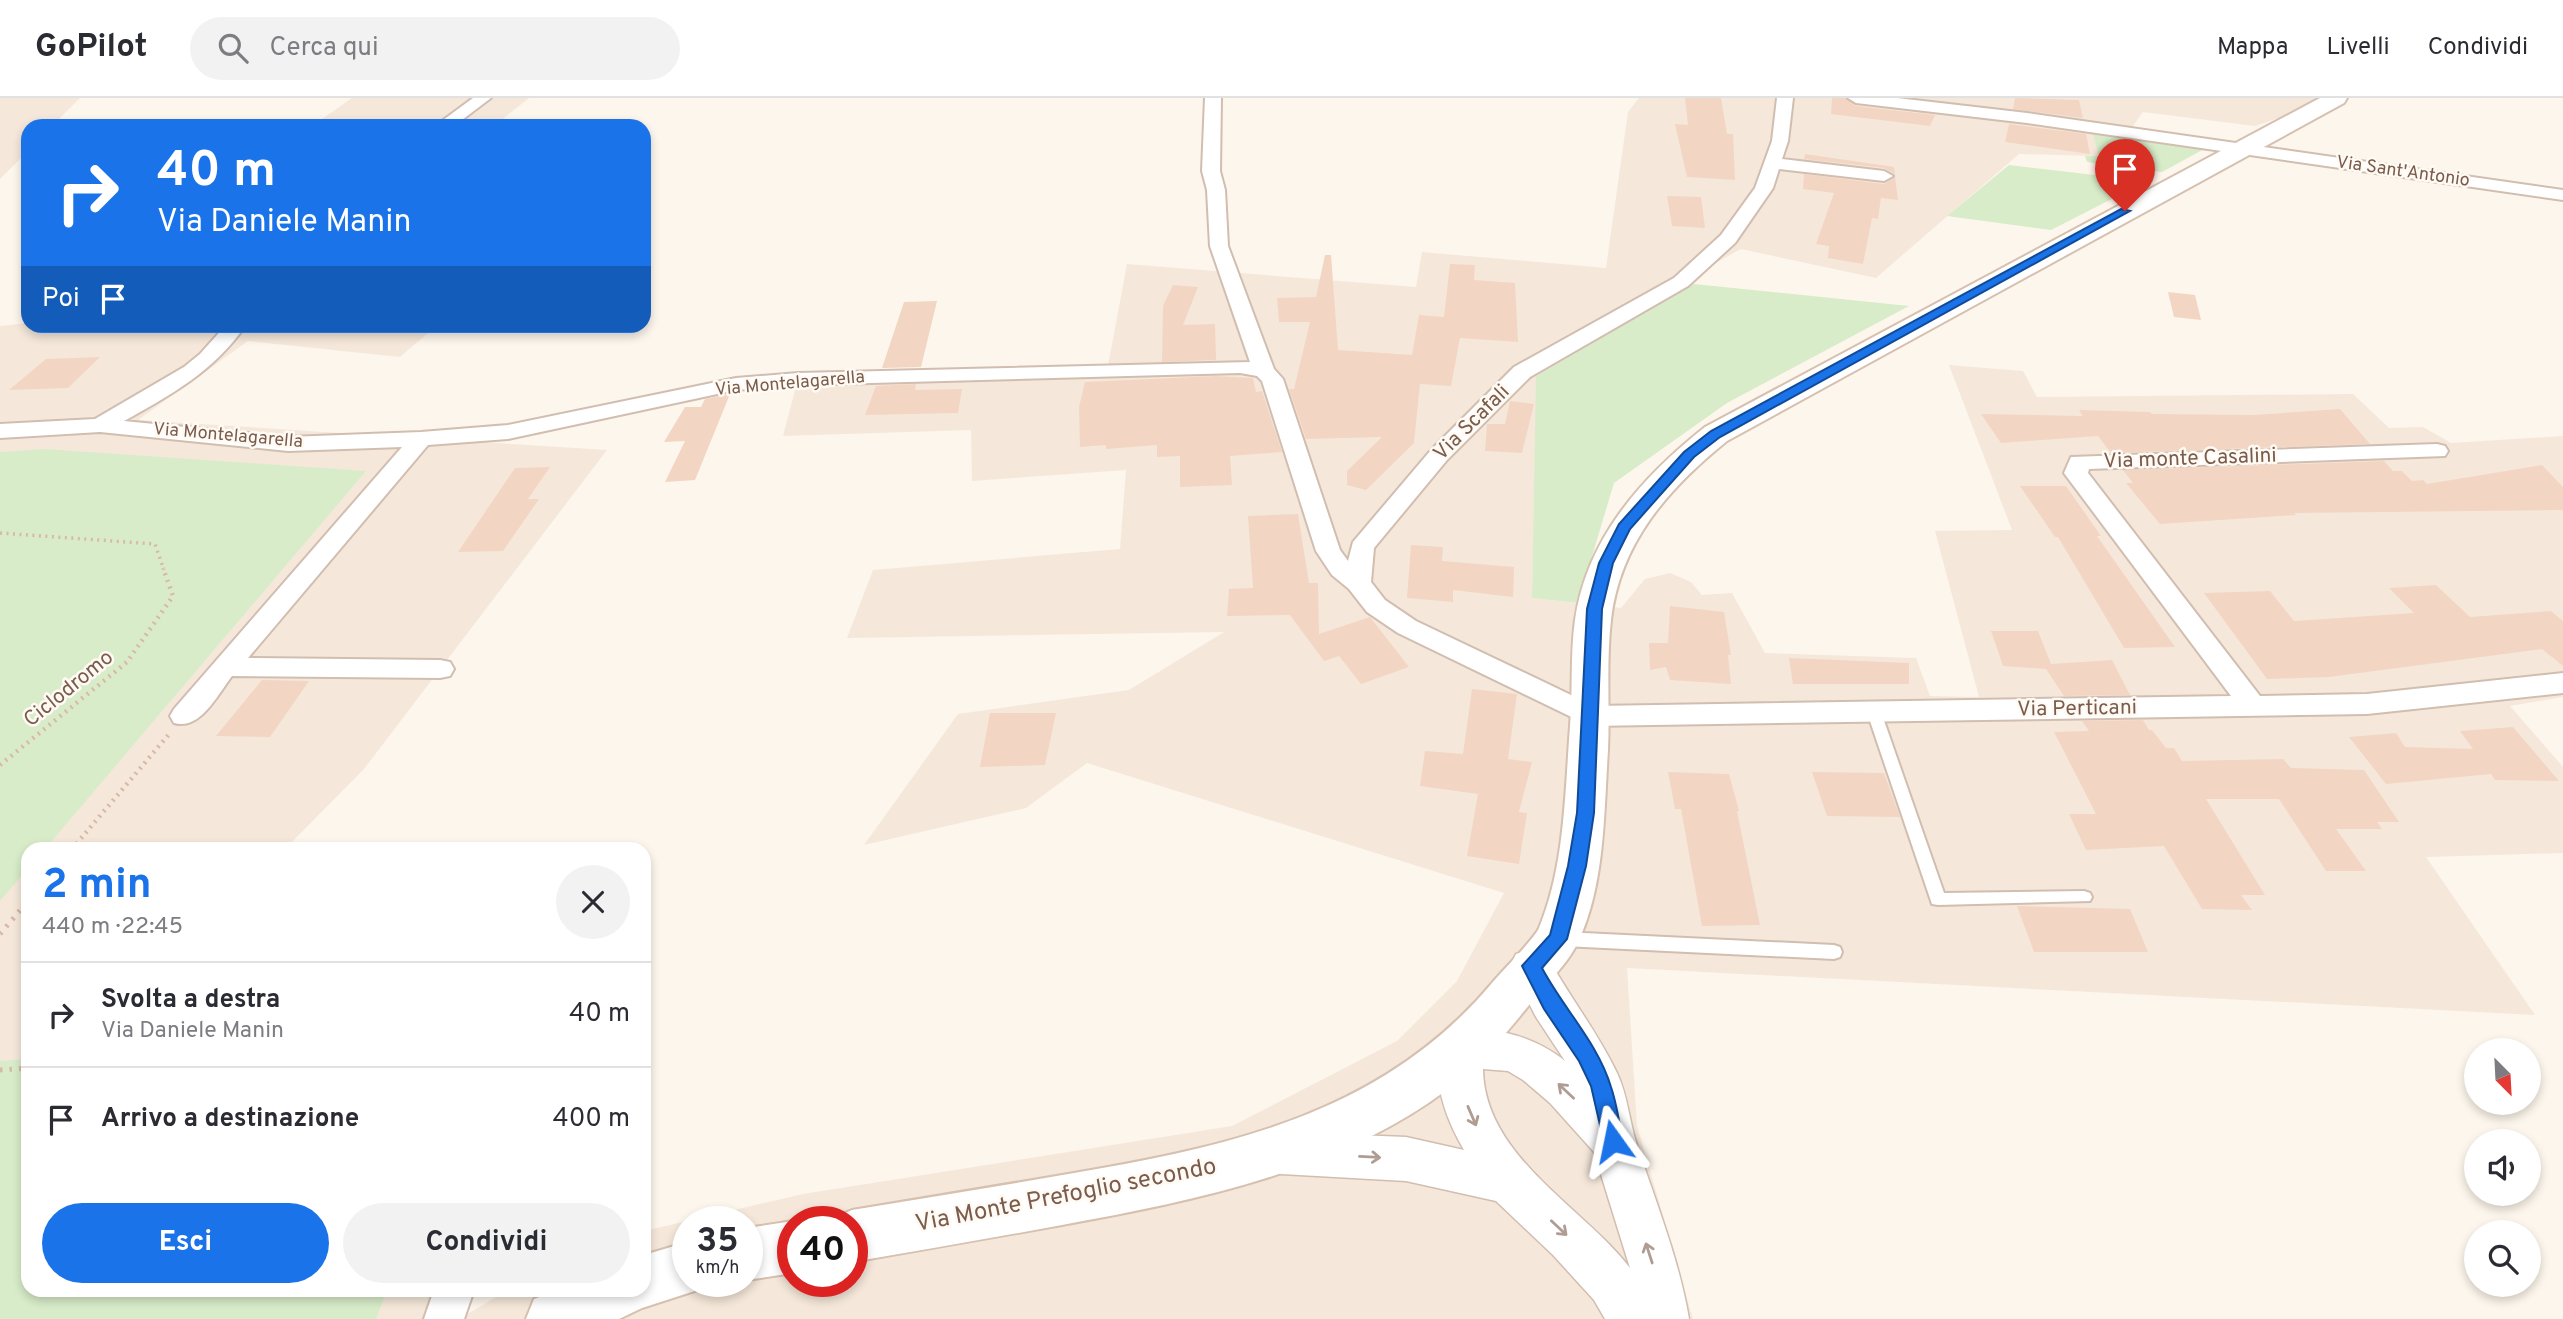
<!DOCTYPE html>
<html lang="it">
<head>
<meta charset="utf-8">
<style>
  body { margin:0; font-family:Overpass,sans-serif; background:#f2f2f3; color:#2b2b33; height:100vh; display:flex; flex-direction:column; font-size:26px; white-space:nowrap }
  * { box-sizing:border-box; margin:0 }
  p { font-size:23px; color:#7c7c81 }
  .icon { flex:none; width:38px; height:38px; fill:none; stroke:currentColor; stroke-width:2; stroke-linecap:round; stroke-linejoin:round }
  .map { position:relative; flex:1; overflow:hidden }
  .details { position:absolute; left:21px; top:744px; width:630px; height:455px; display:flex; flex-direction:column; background:#fff; border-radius:21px; box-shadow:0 4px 10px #0003 }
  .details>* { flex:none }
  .top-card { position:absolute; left:21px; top:21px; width:630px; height:214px; border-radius:21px; box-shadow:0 4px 10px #0003; background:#1a73e8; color:#fff; overflow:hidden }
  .needle { width:46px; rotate:156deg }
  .controls { position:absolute; left:2464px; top:940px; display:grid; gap:14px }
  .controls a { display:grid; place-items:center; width:77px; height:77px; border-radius:50%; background:#fff; box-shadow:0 4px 10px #0003; font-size:35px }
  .speed { position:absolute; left:672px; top:1108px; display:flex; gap:14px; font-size:35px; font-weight:700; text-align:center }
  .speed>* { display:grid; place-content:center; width:91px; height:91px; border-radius:50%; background:#fff; box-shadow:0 4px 10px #0003; line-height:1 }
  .speed small { font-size:18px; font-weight:400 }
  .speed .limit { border:10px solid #d22; background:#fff; color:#111 }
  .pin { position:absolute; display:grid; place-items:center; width:60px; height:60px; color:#fff; margin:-72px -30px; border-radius:50% 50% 50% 0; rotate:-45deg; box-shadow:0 0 7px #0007 }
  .pin .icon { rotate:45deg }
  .me { position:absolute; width:77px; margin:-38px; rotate:348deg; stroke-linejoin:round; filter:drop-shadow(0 0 5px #0008) }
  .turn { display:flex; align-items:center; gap:24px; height:147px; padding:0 21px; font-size:32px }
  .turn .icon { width:91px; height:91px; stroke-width:2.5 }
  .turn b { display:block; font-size:49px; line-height:60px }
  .then { display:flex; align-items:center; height:66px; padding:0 21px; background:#0003; gap:14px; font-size:26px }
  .round { display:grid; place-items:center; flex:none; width:74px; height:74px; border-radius:37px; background:#f2f2f3 }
  .headline { display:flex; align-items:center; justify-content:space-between; height:119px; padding:0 21px }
  h1 { font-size:42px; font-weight:700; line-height:52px; color:#1a73e8 }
  .action { display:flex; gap:14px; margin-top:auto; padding:14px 21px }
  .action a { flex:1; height:80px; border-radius:42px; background:#1a73e8; color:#fff; font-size:28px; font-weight:700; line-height:80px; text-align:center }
  .action a+a { background:#f2f2f3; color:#2b2b33 }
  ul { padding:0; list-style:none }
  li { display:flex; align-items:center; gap:21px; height:105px; padding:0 21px; border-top:2px solid #e1e1e2 }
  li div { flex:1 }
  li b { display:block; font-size:26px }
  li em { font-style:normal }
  header { display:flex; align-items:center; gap:42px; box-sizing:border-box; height:98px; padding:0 35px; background:#fff; border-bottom:2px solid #e1e1e2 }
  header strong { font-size:33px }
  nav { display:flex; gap:38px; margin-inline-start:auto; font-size:24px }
  .search { width:490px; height:63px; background:#f2f2f3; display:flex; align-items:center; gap:18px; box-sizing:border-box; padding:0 24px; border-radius:38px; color:#7c7c81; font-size:26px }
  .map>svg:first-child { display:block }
  .residential { fill:#f5e8da; fill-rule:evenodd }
  .green { fill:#d8ecc9 }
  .building { fill:#f3d5c3 }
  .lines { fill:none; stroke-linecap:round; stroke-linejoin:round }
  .service-casing { stroke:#d1beb0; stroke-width:4 }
  .minor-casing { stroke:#d1beb0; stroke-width:4 }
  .tertiary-casing { stroke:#d1beb0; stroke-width:3 }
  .secondary-casing { stroke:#d6c0b0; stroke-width:4 }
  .path-far2 { stroke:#d9b8a5; stroke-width:3.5; stroke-dasharray:2 4.5; stroke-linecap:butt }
  .path-far1 { stroke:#d9b8a5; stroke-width:4.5; stroke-dasharray:2 5; stroke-linecap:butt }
  .path { stroke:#d9b8a5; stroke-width:5; stroke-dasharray:2.5 7; stroke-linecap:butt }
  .service { fill:#fff; fill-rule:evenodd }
  .minor { fill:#fff; fill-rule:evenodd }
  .tertiary { fill:#fff; fill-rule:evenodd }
  .secondary { fill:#fff; fill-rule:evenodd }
  .oneway { stroke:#af9d94 }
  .route { fill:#1a73e8; stroke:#114b97; stroke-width:2 }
  .labels { text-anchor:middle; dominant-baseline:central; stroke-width:5; stroke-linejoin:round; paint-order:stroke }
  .far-street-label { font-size:18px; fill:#7a5c4d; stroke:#fffaf3 }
  .street-label { font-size:21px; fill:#7a5c4d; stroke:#fffaf3 }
  .near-street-label { font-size:24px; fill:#7a5c4d; stroke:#fffaf3 }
</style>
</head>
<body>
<header>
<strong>GoPilot</strong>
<div class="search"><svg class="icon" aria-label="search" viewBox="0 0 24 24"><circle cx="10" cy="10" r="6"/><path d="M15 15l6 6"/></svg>Cerca qui</div>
<nav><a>Mappa</a><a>Livelli</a><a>Condividi</a></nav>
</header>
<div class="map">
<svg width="2563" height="1221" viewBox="0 0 2563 1221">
  <rect width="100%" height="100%" fill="#fdf6ec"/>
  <g class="residential">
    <polygon points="0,0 80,0 52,28 28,28 28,53 0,81"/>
    <polygon points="352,0 529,0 494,28 312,28"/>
    <path d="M1639,0H2337L2255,28L2143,14L2128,35L2099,58L2019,56L1876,180L1741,151L1537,265L1532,500L1621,510L1645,481L1670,475L1691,484L1702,497L1732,495L1765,555L1916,560L1930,598L1979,599L1935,433L2012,432L1949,267L2023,273L2037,299L2353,296L2389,330L2423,329L2451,345L2563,338V599L2510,608L2563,669V755L2426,759L2535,917L1627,870L1637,1028L1693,1221H459L508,1192H644V1133L803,1096L1232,1028L1397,943L1457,883L1504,795L1087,665L1026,710L864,747L958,616L1129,592L1224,534L847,540L873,472L1120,451L1126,372L972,383L971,332L783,338L798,281L1107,273L1127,166L1416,189L1422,154L1606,170L1628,14ZM688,1124H747V1183H688ZM793,1124H852V1183H793Z"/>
    <polygon points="28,225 28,228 436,228 400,259 248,243 138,322 607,352 364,671 285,751 28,751 28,1192 463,1192 452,1221 0,1221 0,228"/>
  </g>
  <g class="green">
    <polygon points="2092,33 2206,50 2162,74 2087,64 2085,58 2099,58"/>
    <polygon points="2009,67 2147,83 2051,132 1947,118"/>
    <polygon points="1694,186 1909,208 1727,305 1614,385 1578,505 1532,500 1536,278"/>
    <polygon points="45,351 366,373 45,751 28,751 28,770 0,803 0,354"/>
    <polygon points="28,961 28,1192 387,1192 376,1221 0,1221 0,963"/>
  </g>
  <g class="building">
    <polygon points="1685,0 1721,0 1727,36 1733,36 1735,82 1687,79 1675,26 1688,27"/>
    <polygon points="1832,0 1846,0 1856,8 1935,17 1930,28 1831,16"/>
    <polygon points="2015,0 2079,2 2083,20 2013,11"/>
    <polygon points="2009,26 2086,36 2090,56 2005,44"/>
    <polygon points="1805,56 1894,69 1895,76 1884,70 1804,61"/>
    <polygon points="1804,76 1884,86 1895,79 1898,102 1881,100 1878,121 1872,120 1863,166 1828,160 1829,148 1816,146 1834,95 1803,91"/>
    <polygon points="1667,98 1701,99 1705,130 1672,128"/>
    <polygon points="1325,157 1331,157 1338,252 1412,257 1419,217 1444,219 1450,166 1475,167 1474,182 1515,185 1518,244 1460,240 1451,288 1420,286 1414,345 1366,392 1347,387 1347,373 1382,339 1306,341 1289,291 1294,291 1310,224 1279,224 1277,200 1316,199"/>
    <polygon points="1173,187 1198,189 1183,227 1215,226 1216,262 1162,264 1163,208"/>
    <polygon points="2168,194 2195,197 2201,222 2174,219"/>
    <polygon points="937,203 921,269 882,270 904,204"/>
    <polygon points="100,259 68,290 9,292 46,261"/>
    <polygon points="1216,278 1253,280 1256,294 1262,293 1282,354 1230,358 1232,387 1180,389 1180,358 1157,359 1157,347 1106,351 1106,347 1080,349 1079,309 1085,284"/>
    <polygon points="916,286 915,292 962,291 958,315 865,317 876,288"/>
    <polygon points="730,296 695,382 665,384 685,343 664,344 685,309 701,309 705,301"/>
    <polygon points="1510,303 1534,306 1522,355 1485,353 1487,326 1505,326"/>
    <polygon points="2340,311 2370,346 2111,355 2098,338 2001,345 1981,316 2083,318 2079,312 2150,314 2152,316 2254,317"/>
    <polygon points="2384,363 2393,373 2402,373 2412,383 2423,382 2427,386 2542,367 2563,389 2563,412 2294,415 2296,417 2160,426 2126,385 2133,385 2123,372"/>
    <polygon points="550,369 528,401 539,401 503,453 458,454 515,370"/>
    <polygon points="2020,388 2066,388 2101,438 2097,438 2175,549 2124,550 2058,439 2055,439"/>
    <polygon points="1298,416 1309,485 1318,485 1319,536 1370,519 1409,569 1361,586 1339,558 1324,563 1290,517 1227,518 1229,491 1253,490 1248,418"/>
    <polygon points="1411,447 1443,449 1442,463 1514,469 1513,499 1453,492 1453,504 1407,500"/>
    <polygon points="2436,487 2470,519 2551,513 2563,523 2563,568 2542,551 2329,579 2267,581 2204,495 2270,493 2294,523 2414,515 2389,490"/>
    <polygon points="1670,508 1724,514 1731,557 1728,557 1731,586 1670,582 1666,569 1650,572 1649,545 1668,545"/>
    <polygon points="1991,533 2038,533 2051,566 2112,562 2130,597 2064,598 2046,571 2003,568"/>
    <polygon points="1789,560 1909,565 1909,586 1793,586"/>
    <polygon points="262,582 309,583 270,639 216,638"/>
    <polygon points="1472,591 1517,596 1508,661 1532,664 1519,714 1527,715 1519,766 1467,758 1478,696 1420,688 1425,653 1463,656"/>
    <polygon points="990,615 1056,615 1045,667 980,669"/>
    <polygon points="2143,622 2149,632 2152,632 2166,650 2174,650 2182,663 2283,661 2291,670 2364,672 2399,724 2377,724 2382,731 2336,731 2366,773 2326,773 2279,701 2206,701 2265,797 2241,797 2252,812 2202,811 2164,748 2086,752 2069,716 2096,716 2054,634 2089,633 2082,623"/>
    <polygon points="2513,629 2559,683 2495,682 2491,676 2386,686 2349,639 2396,635 2405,649 2473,651 2460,633"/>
    <polygon points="1668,674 1729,676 1739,713 1737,713 1760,827 1702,828 1681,711 1675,711"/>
    <polygon points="1812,674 1884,675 1900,719 1827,718"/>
    <polygon points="2017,808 2130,811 2148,854 2034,854"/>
  </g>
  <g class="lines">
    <defs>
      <g id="service">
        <polygon points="1874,609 1881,614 1944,795 2084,793 2090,795 2092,799 2090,803 1938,807 1932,806 1867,614"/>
        <polygon points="1563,834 1834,847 1840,849 1842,854 1840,859 1834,861 1563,848 1557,846 1555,841 1557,836"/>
      </g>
      <g id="minor">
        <polygon points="473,0 491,0 454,28 435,28"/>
        <path d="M1205,0H1221L1220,73L1225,92L1228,148L1274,271L1283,281L1340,452L1348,463L1353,444L1431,352L1514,269L1674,180L1721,137L1755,90L1772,43L1777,0H1793L1788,43L1782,61L1884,73L1893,78L1884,83L1779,71L1773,90L1735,145L1688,188L1530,279L1447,362L1374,450L1371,484L1385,502L1416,523L1594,608L2231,598L2064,375L2071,359L2437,346L2445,348L2448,353L2445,358L2089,371L2088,375L2260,598L2367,596L2563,575V595L2367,616L1590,628L1398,535L1367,514L1349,491L1332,477L1316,453L1262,283L1257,278L1240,275L798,287L736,292L508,341L428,347L248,560L440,562L450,564L454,571L450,578L440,580L232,578C218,596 200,633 174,625L170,618L174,611L402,349L288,353L100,334L0,340V326L95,321L184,269L200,256L225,228H245C214,273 171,297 124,323L288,339L421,334L508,327L736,280L798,275L1250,264L1210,148L1207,92L1202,73Z"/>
        <polygon points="1848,0 1897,0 2027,15 2563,92 2563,102 2027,25 1856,5"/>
        <polygon points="434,1192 474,1192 464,1221 424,1221"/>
      </g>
      <path id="tertiary" d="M1531,851L1546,856C1568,897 1597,933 1617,975C1628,998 1629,1023 1637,1047C1656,1105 1679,1161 1689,1221H1605L1594,1202L1553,1157L1496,1103L1406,1083L1281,1076L1265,1070L1258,1055L1265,1040L1281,1034L1406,1039L1464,1052C1445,1019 1428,976 1446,938C1487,924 1532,937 1565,963L1536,919L1510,868L1516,856ZM1483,971L1508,973L1523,982L1550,1005L1594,1054L1630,1170C1582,1108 1484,1058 1483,971Z"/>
      <g id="secondary">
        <path d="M2320,0H2347L2344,5L1727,343C1669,390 1620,444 1611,522C1606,565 1610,609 1608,652C1604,714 1605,785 1579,842C1569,865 1549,882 1533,902C1508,934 1481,965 1448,991C1338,1074 1194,1103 1062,1127C992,1140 922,1152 852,1164V1124H832L833,1120L852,1112C926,1100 1000,1088 1074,1075C1233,1048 1384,1014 1492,885C1502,873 1534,841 1539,830C1565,768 1565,693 1570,628C1573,592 1570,557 1575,522C1587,440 1642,379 1705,329Z"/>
        <polygon points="793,1123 793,1175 747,1182 747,1130"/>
        <polygon points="688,1144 688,1183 709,1183 707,1189 642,1210 619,1221 526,1221 534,1201 558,1192 644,1192 644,1157"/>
      </g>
    </defs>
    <use href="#service" class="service-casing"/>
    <use href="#minor" class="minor-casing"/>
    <use href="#tertiary" class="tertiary-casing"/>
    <use href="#secondary" class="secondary-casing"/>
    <polyline class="path-far2" points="0,435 155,446 164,472"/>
    <g class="path-far1">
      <polyline points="0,667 127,564 173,498 163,470"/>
      <polyline points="72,751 170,635"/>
    </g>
    <g class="path">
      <polyline points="0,836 28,803"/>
      <polyline points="0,972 28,970"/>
    </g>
    <use href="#service" class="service"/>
    <use href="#minor" class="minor"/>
    <use href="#tertiary" class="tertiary"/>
    <use href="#secondary" class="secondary"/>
  </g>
  <defs><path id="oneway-shaft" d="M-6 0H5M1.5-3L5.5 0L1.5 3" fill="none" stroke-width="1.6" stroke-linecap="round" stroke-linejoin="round" transform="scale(1.75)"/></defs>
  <g class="oneway">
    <use href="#oneway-shaft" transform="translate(1566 993) rotate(-137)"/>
    <use href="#oneway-shaft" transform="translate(1472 1018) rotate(67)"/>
    <use href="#oneway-shaft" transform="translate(1370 1059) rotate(3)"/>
    <use href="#oneway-shaft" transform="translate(1559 1130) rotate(43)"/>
    <use href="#oneway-shaft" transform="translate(1649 1155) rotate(-108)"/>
  </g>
  <path class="route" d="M2121,111L2130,113L1720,339L1694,359L1630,431L1613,465L1602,511L1594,715L1586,768L1567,841L1542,870C1563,910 1598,945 1611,989C1617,1006 1619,1025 1623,1043L1620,1049L1613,1052L1605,1049L1591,988L1579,963L1544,911L1522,868L1550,837L1568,768L1577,715L1587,511L1599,465L1619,426L1684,354L1711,333Z"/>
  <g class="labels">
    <g class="far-street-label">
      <text transform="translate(2403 74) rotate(8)">Via Sant'Antonio</text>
      <text transform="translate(790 286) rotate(-5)">Via Montelagarella</text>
      <text transform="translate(228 338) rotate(5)">Via Montelagarella</text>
    </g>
    <g class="street-label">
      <text transform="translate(1472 325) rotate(-45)">Via Scafali</text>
      <text transform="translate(2190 361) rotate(-2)">Via monte Casalini</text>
      <text transform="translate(69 591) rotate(-39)">Ciclodromo</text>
      <text transform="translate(2077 611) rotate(-1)">Via Perticani</text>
    </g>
    <g class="near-street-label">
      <text transform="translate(1066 1098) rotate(-11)">Via Monte Prefoglio secondo</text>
    </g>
  </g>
</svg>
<div class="controls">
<a><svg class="needle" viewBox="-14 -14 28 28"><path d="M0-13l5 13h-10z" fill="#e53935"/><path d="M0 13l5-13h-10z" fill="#7c7c81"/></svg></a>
<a><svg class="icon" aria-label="sound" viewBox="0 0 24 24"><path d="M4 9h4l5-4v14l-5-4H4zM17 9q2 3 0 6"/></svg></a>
<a><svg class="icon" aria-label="search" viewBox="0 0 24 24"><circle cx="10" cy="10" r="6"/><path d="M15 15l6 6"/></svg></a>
</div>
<div class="speed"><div>35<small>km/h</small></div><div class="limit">40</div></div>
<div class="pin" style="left:2125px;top:113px;background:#d93025"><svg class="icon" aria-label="arrive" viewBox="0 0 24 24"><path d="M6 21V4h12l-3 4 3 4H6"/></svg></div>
<svg class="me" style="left:1613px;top:1043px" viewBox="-20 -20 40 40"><path d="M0-17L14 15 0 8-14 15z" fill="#1a73e8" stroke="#fff" stroke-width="4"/></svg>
<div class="top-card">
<div class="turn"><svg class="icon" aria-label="right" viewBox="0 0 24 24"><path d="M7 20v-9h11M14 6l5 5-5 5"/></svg><div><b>40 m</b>Via Daniele Manin</div></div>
<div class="then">Poi<svg class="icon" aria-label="arrive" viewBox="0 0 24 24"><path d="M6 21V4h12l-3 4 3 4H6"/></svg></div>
</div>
<section class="details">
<div class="headline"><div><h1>2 min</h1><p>440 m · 22:45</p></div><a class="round"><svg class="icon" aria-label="close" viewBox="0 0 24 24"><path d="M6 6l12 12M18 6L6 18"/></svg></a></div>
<ul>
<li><svg class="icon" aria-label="right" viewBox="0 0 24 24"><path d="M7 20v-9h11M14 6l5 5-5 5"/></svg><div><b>Svolta a destra</b><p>Via Daniele Manin</p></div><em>40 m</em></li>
<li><svg class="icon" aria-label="arrive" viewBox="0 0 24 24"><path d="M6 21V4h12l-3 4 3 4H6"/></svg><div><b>Arrivo a destinazione</b></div><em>400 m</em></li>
</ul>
<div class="action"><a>Esci</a><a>Condividi</a></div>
</section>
</div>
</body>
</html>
